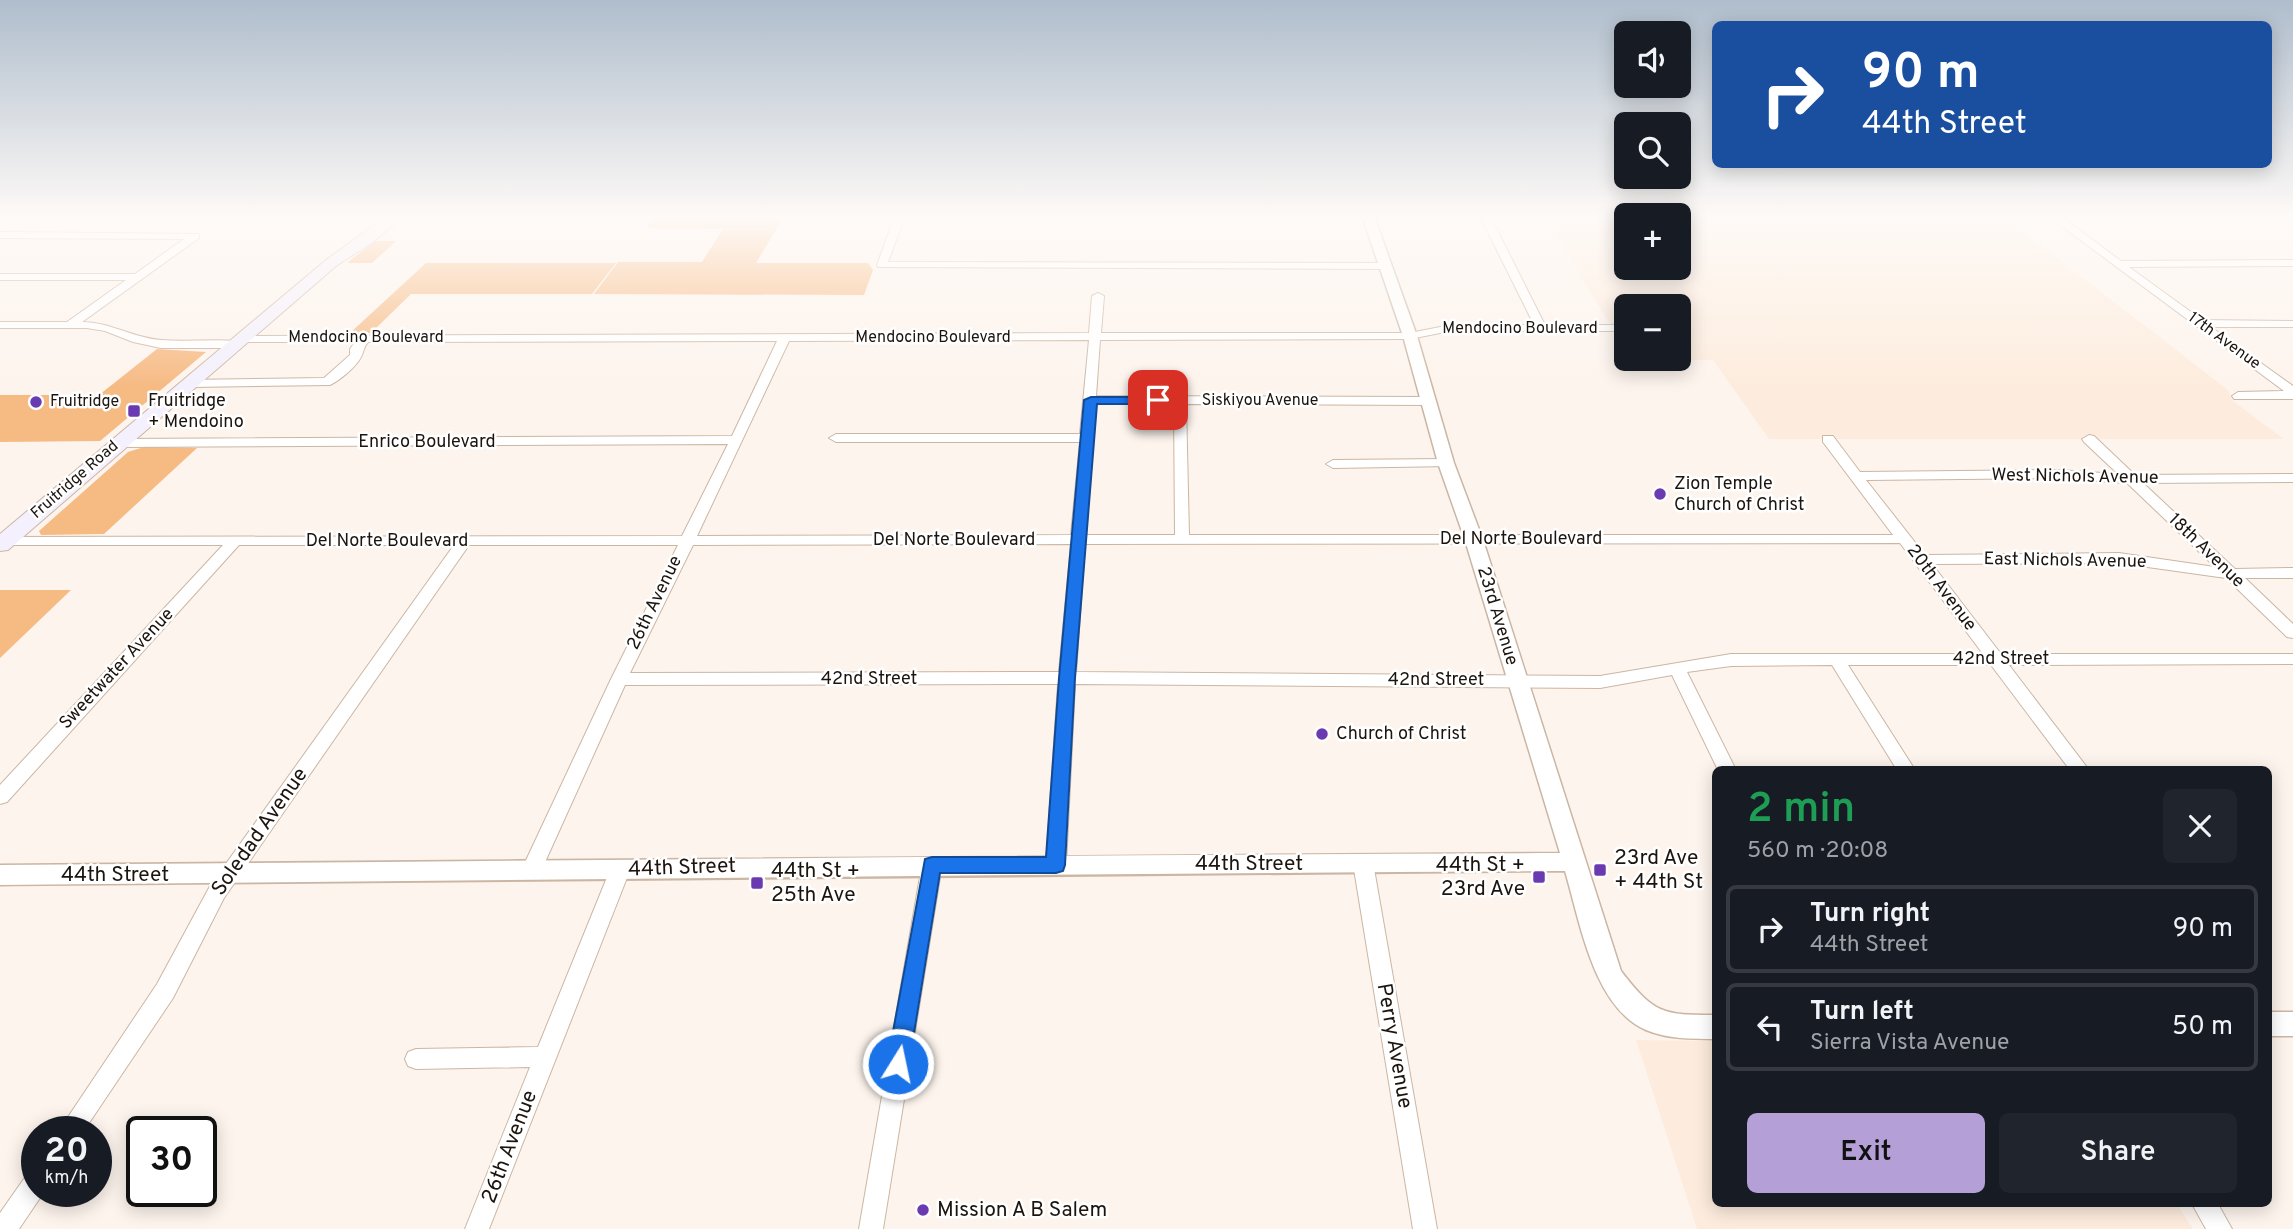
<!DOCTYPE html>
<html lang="en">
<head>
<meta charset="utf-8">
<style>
  body { margin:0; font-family:Overpass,sans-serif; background:#20242c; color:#f1f3f6; height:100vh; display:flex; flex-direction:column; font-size:26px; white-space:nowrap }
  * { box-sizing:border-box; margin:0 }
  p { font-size:23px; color:#9ea1a6 }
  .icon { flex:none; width:38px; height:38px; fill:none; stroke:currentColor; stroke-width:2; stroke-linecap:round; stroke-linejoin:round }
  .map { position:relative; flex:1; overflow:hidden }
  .sheet { position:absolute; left:1712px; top:766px; width:560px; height:441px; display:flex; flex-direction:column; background:#171b24; border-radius:10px; box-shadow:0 4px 18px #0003 }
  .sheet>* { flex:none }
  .top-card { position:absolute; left:1712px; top:21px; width:560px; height:147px; border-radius:10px; box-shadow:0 4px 18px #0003; background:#1a4fa0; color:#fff; overflow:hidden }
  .tools { position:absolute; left:1614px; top:21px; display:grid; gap:14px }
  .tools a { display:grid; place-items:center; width:77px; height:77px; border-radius:10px; background:#171b24; box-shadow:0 4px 18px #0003; font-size:35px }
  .speed { position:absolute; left:21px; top:1116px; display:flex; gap:14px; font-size:35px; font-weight:700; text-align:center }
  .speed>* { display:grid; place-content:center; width:91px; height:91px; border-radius:50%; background:#171b24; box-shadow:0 4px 18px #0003; line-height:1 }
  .speed small { font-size:18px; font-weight:400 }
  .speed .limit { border:4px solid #111; border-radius:10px; background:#fff; color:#111 }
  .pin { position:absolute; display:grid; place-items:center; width:60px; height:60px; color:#fff; margin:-30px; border-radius:14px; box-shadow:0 4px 10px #0006 }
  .me { position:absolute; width:77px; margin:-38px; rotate:10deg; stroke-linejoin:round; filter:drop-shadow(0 0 5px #0008) }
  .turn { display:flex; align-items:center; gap:24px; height:147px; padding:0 35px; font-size:32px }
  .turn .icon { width:91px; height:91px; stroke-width:2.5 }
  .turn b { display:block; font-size:49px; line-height:60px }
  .round { display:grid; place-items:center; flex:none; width:74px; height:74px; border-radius:10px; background:#20242c }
  .overview { display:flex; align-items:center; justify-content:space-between; height:119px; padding:0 35px }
  h1 { font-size:42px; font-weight:600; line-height:52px; color:#1e9e55 }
  .primary-button { display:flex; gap:14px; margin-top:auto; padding:14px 35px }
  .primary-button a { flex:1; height:80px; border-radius:10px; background:#b4a0d7; color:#111; font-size:28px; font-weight:600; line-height:80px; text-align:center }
  .primary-button a+a { background:#20242c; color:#f1f3f6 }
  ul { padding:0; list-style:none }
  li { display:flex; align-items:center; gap:21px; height:88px; margin:0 14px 10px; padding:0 21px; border:4px solid #363941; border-radius:10px }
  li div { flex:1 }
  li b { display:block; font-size:26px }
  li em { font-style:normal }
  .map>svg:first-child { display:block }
  .built { fill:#fdecdd }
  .green { fill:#f6ba83 }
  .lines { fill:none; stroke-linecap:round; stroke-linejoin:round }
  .minor-casing { stroke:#cbb6a4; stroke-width:2 }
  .tertiary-casing { stroke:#cbb6a4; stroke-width:3 }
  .secondary-casing { stroke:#cbb6a4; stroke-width:2 }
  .minor { fill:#fff; fill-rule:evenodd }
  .tertiary { fill:#fff; fill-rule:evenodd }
  .secondary { fill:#f4f0fd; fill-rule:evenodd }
  .route { fill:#1a73e8; stroke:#114b97; stroke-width:2 }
  .poi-dot { fill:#6a3ab1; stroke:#fff; stroke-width:2.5 }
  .labels { text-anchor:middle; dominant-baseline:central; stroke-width:5; stroke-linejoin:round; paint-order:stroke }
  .far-street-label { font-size:16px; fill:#1c140e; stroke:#fff }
  .far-poi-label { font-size:16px; fill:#1c140e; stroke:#fff; text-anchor:start }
  .poi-label { font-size:18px; fill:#1c140e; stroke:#fff; text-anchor:start }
  .street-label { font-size:18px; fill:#1c140e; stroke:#fff }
  .near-street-label { font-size:21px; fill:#1c140e; stroke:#fff }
  .near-poi-label { font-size:21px; fill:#1c140e; stroke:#fff; text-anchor:start }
</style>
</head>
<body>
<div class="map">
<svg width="2293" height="1229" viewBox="0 0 2293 1229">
  <rect width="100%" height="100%" fill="#fdf4ed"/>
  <g class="built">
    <polygon points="1544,216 1626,216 1626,268 1678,268 1678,216 2003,216 2228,390 2233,401 2284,439 1769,439 1713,360 1631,360 1678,359 1678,306 1626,306 1626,350"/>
    <polygon points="1636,1040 1715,1041 1715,1204 2177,1204 2193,1229 1697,1229"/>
  </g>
  <g class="green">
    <polygon points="655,216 784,216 756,263 868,263 873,270 864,295 594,294 618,262 702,262 723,229 646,228"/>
    <polygon points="375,241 396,241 372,263 347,263"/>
    <polygon points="426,263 616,263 592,294 411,294 371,333 350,333"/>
    <polygon points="157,349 206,352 100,441 0,442 0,395 99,395"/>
    <polygon points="144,447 197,448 104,534 41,535 39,531 128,452"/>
    <polygon points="0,590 71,590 0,658"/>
  </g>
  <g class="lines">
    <defs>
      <g id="minor">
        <polygon points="266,216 278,216 270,221 267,220"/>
        <polygon points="895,216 905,216 888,262 1386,263 1391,266 1386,269 878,267 877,265"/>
        <path d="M1480,216H1490L1545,325H1626V331H1450L1410,339L1100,340L1096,396L1429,397L1435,401L1429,405L1186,404L1189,535H1893L1823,442V436H1833L1860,472L2058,470L2118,474L2084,442L2082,439L2089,435L2094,436L2135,475L2293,474V482L2143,483L2235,569L2293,568V578H2245L2293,624V638L2287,637L2226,578L2119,563L1932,564L2001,654H2293V664L2009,665L2089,770H2070L1991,665H1848L1915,770H1897L1832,665L1731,666L1687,672L1736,770H1718L1672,675L1600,688L1075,684L1066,865L1063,870L1056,873L1049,870L1046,865L1058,684L625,685L541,871L538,877L531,879L524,877L521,871L611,679L678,545H469L224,898L173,998L83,1132H58L157,984L210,886L454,545H239L7,802L0,804V785L223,545H0V537L682,536L728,444L117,447L110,443L117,439L732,436L777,341L368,342C363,348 364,352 361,357C356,367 340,380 330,385L190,387L184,383L186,380L324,378L350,355V349L355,342H241L240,346L236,348H161L133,342L105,331L87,328H0V322H67L126,280H0V274H135L184,239L0,238V232L199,234V238L82,322C110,322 133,338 161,340C186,342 212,339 237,341L238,337L242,336L1089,333L1092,296L1098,293L1104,296L1101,333H1410L1450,325H1534ZM1089,340L1080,434H836L829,438L836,442H1080L1071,535L697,536L789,341ZM1096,404H1174L1175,535H1086ZM2058,478L2127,483L2215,567L2119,553L1925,555L1866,480ZM1900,543L1983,654H1731L1600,676L1076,672L1085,544ZM1071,544L1059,672L630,673L693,545Z"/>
        <polygon points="2048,216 2060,216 2121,261 2293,260 2293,266 2129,267 2202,320 2293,321 2293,327 2211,327 2293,386 2293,399 2234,399 2232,396 2238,392 2284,391"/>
        <polygon points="2102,216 2293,216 2293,222 2112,222"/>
        <polygon points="1446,459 1453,463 1451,466 1333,468 1326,464 1333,460"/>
        <polygon points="1363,855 1370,858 1373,863 1437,1229 1413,1229 1353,863 1356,858"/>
        <polygon points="932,857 939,860 942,865 883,1229 859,1229 922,865 925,860"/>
        <polygon points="620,862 627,864 630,870 489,1229 465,1229 530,1067 416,1069 408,1066 405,1059 408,1052 416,1049 538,1047 610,870 613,864"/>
        <polygon points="37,1169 37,1192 44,1192 19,1229 0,1229 0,1213 28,1173"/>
        <polygon points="2192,1204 2218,1204 2232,1229 2206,1229"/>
      </g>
      <g id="tertiary">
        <path d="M1362,216H1374L1417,336L1454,463L1483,540L1621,971C1654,1014 1663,1015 1715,1015V1039C1691,1039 1668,1039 1646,1030C1593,1007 1580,921 1565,871C1044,874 522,880 0,885V865C520,861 1040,855 1560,853L1465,540L1438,463L1403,336Z"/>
        <rect x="2268" y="1012" width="25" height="24"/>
      </g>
      <polygon id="secondary" points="387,216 403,216 373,242 336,266 8,550 0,551 0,534 326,260"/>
    </defs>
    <use href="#minor" class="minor-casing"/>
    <use href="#tertiary" class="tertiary-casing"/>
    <use href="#secondary" class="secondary-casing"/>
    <use href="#minor" class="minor"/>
    <use href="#tertiary" class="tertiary"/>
    <use href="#secondary" class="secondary"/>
  </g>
  <linearGradient id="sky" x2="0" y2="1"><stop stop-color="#afbdcc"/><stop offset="0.56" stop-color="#fefaf7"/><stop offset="1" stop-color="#fefaf7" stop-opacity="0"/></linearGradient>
  <rect width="2293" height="388" fill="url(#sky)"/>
  <polygon class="route" points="1091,397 1158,397 1164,400 1158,404 1097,404 1075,678 1065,865 1063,871 1056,873 940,873 909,1064 906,1071 898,1074 890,1071 887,1064 925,859 932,857 1046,857 1059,678 1084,400"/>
  <g class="poi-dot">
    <circle cx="36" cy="402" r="7"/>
    <rect x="127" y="404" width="14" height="14" rx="3.5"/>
    <circle cx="1660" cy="494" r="7"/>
    <circle cx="1322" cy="734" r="7"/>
    <rect x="1593" y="863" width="14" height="14" rx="3.5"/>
    <rect x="1532" y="870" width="14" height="14" rx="3.5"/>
    <rect x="750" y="876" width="14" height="14" rx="3.5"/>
    <circle cx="923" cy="1210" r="7"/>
  </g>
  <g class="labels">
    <g class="far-street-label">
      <text x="1520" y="329">Mendocino Boulevard</text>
      <text x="366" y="338">Mendocino Boulevard</text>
      <text x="933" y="338">Mendocino Boulevard</text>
      <text transform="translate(2224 341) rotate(36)">17th Avenue</text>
      <text x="1260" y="401">Siskiyou Avenue</text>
      <text transform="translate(75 480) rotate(-41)">Fruitridge Road</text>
    </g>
    <g class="far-poi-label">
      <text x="50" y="402">Fruitridge</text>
    </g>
    <g class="poi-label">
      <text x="148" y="401">Fruitridge<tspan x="148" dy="21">+ Mendoino</tspan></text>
      <text x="1674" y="484">Zion Temple<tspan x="1674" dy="21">Church of Christ</tspan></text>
      <text x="1336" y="734">Church of Christ</text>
    </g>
    <g class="street-label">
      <text x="427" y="442">Enrico Boulevard</text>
      <text transform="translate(2075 477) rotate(1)">West Nichols Avenue</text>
      <text x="1521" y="539">Del Norte Boulevard</text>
      <text x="954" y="540">Del Norte Boulevard</text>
      <text x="387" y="541">Del Norte Boulevard</text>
      <text transform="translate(2206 551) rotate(44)">18th Avenue</text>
      <text transform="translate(2065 561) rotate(1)">East Nichols Avenue</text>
      <text transform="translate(1941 588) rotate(53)">20th Avenue</text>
      <text transform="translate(655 603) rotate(-64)">26th Avenue</text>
      <text transform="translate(1497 616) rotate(73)">23rd Avenue</text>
      <text x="2001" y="659">42nd Street</text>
      <text transform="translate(117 669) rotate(-47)">Sweetwater Avenue</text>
      <text x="869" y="679">42nd Street</text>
      <text x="1436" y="680">42nd Street</text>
    </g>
    <g class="near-street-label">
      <text transform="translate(260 832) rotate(-55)">Soledad Avenue</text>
      <text x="1249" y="864">44th Street</text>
      <text transform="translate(682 868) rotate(-2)">44th Street</text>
      <text x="115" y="875">44th Street</text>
      <text transform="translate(1394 1046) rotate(80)">Perry Avenue</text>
      <text transform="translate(510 1147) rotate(-69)">26th Avenue</text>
    </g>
    <g class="near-poi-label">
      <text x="1614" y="858">23rd Ave<tspan x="1614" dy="24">+ 44th St</tspan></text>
      <text x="1525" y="865" text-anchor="end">44th St +<tspan x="1525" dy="24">23rd Ave</tspan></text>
      <text x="771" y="871">44th St +<tspan x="771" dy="24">25th Ave</tspan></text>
      <text x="937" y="1210">Mission A B Salem</text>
    </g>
  </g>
</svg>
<div class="tools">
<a><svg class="icon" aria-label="sound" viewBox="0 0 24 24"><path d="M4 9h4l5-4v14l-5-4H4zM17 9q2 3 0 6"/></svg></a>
<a><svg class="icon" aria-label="search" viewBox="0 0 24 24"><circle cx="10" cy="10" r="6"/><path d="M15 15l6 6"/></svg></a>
<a>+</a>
<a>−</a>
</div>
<div class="speed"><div>20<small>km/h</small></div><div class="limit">30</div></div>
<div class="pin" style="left:1158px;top:400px;background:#d93025"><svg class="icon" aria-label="arrive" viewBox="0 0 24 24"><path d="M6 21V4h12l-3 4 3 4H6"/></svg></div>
<svg class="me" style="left:898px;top:1064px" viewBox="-20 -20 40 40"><circle r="17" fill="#1a73e8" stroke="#fff" stroke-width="3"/><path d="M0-11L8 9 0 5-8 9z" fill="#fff"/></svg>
<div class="top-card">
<div class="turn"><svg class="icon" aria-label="right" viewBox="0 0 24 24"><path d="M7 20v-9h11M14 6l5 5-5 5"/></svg><div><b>90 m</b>44th Street</div></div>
</div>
<section class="sheet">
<div class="overview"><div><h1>2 min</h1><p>560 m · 20:08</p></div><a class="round"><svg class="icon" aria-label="close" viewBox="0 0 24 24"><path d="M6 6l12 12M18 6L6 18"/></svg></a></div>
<ul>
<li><svg class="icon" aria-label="right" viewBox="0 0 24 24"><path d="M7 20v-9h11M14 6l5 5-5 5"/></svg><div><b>Turn right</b><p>44th Street</p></div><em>90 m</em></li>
<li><svg class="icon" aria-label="left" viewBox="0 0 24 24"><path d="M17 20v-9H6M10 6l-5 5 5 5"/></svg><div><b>Turn left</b><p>Sierra Vista Avenue</p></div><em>50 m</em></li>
</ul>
<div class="primary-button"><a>Exit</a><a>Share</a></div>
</section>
</div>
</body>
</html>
